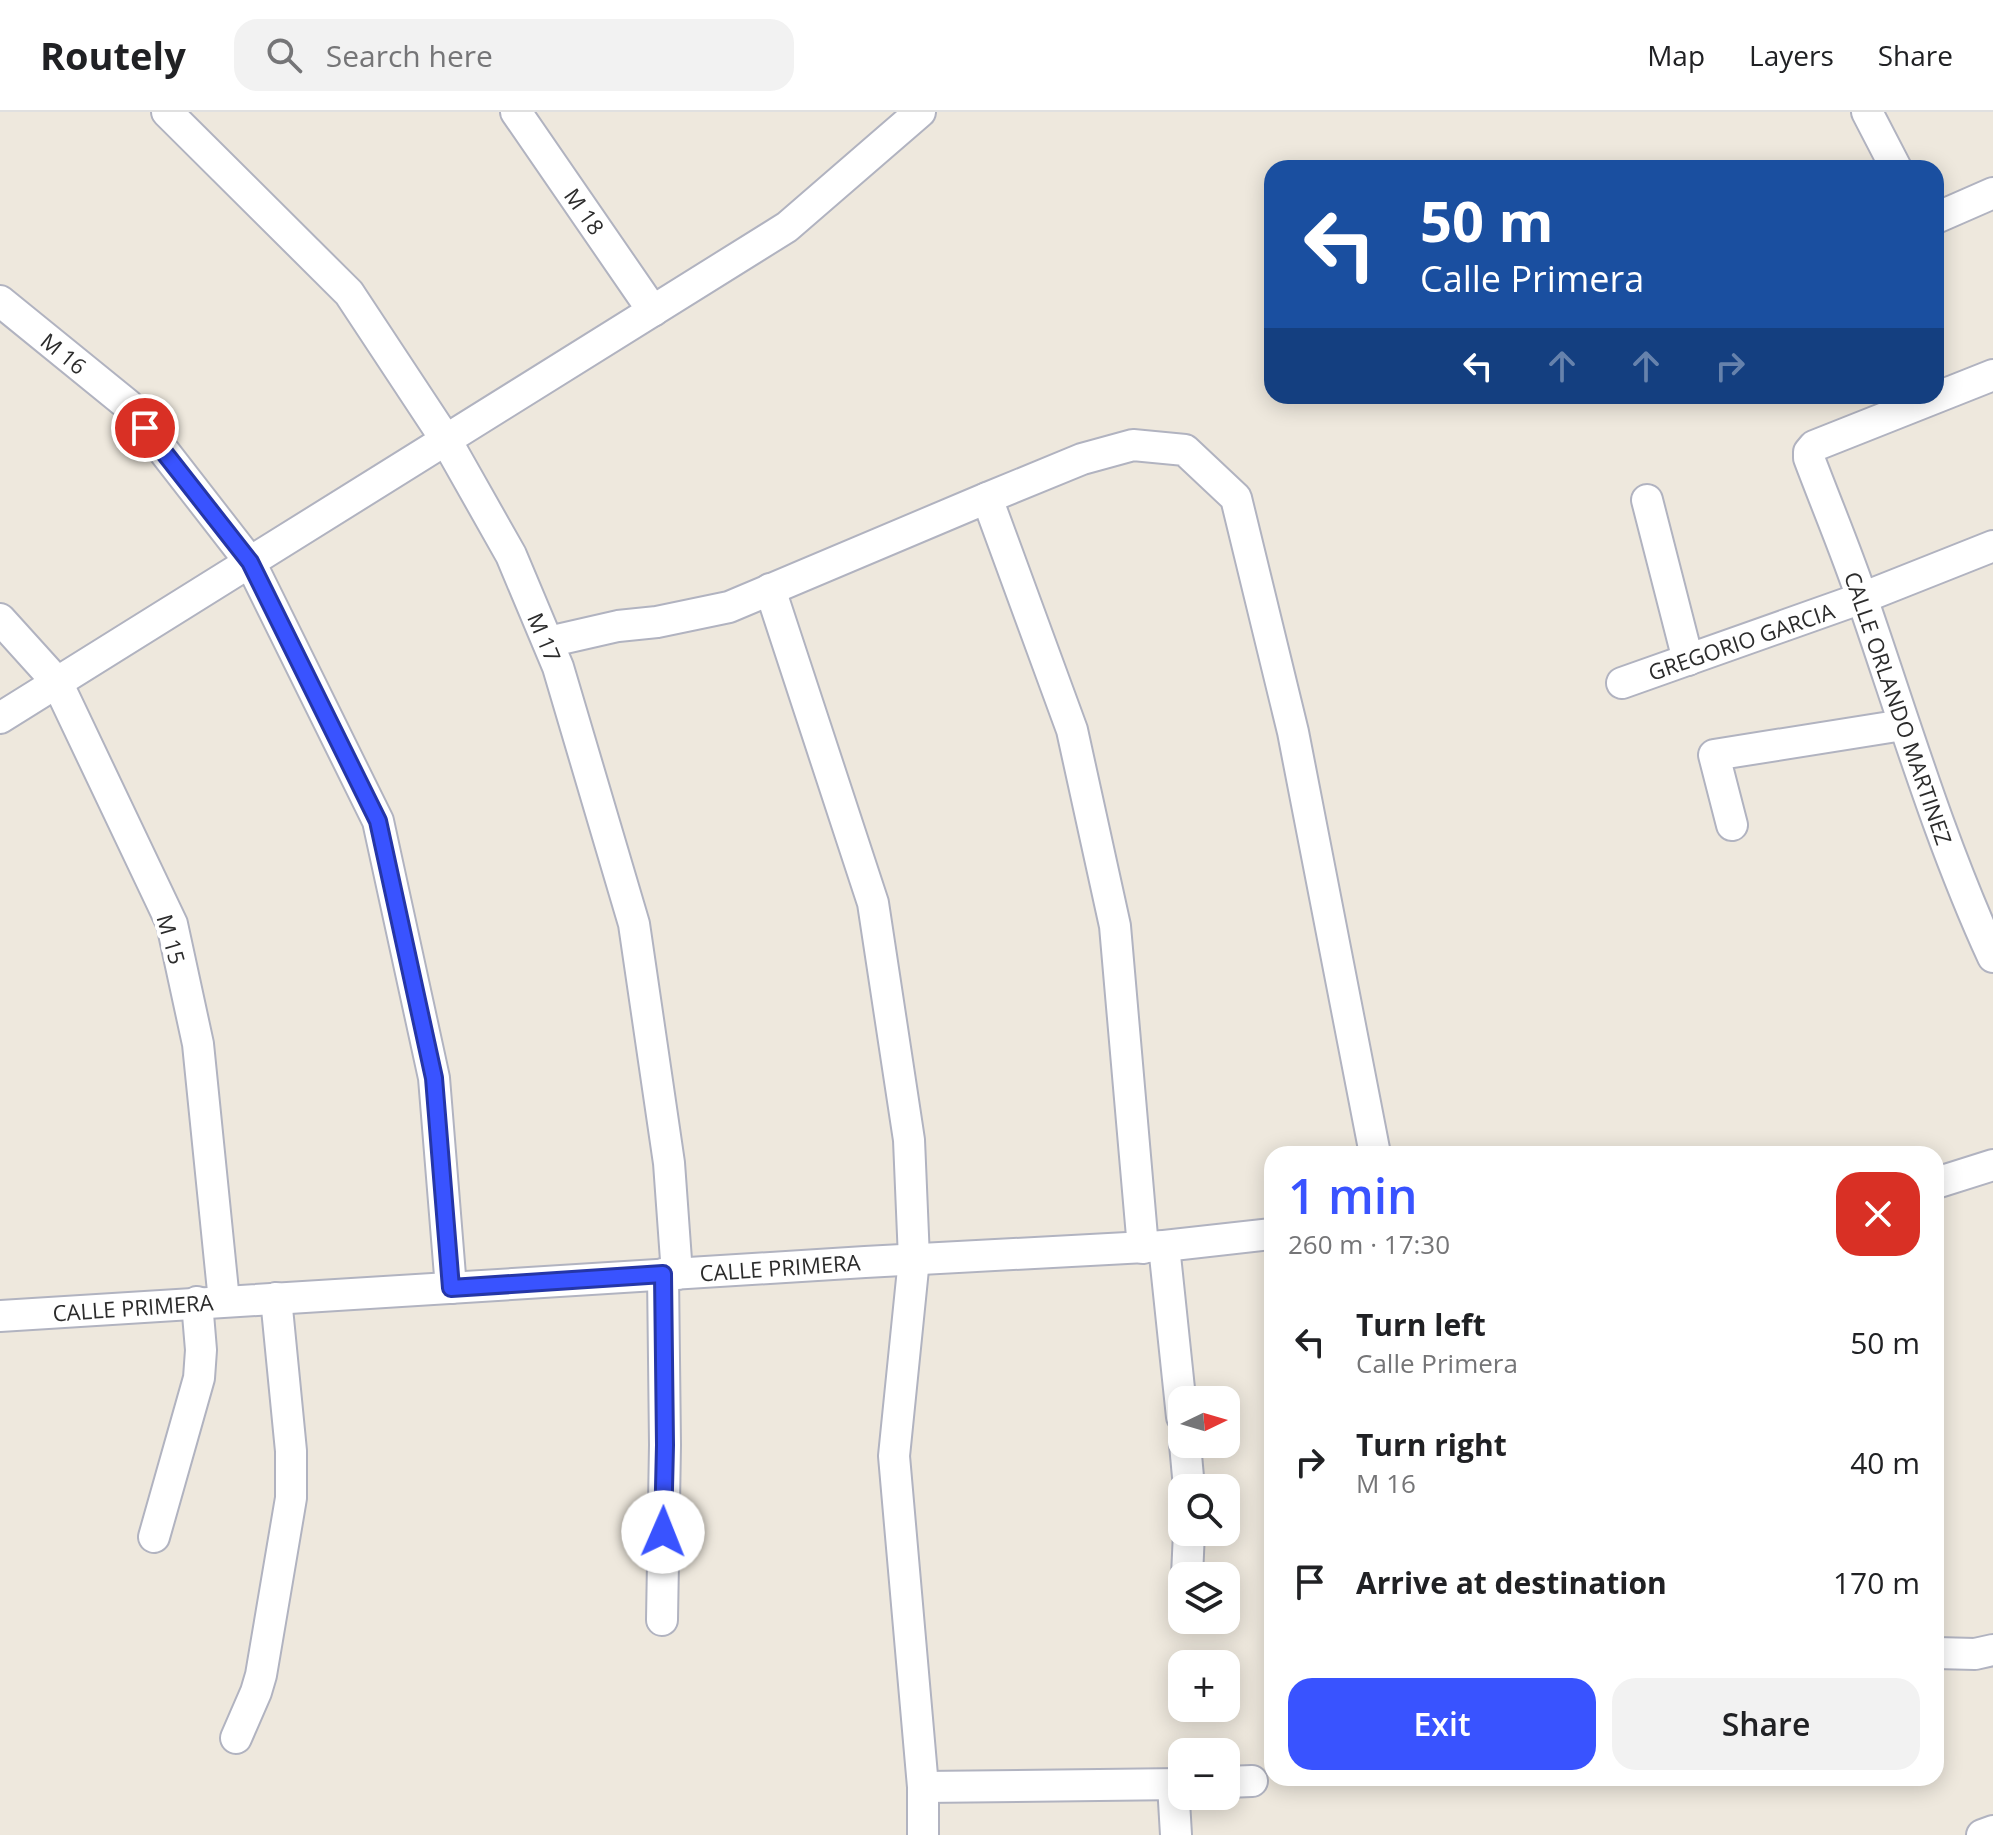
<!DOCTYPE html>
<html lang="en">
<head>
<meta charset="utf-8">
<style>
  body { margin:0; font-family:"Open Sans",sans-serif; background:#f2f2f2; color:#202124; height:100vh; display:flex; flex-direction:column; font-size:30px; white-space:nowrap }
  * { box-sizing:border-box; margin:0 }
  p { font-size:26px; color:#757577 }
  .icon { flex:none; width:44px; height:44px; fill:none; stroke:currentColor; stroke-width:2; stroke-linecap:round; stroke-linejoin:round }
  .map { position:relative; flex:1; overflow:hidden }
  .side { position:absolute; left:1264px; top:1034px; width:680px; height:640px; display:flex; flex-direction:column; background:#fff; border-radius:24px; box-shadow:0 4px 20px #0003 }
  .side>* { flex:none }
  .guide { position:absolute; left:1264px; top:48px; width:680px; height:244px; border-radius:24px; box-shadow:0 4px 20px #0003; background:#1a4fa0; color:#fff; overflow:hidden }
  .needle { width:52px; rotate:85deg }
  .fabs { position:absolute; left:1168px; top:1274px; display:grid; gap:16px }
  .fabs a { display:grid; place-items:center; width:72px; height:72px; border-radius:16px; background:#fff; box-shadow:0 4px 20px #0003; font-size:40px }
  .pin { position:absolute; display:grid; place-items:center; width:68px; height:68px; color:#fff; margin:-34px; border:4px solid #fff; border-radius:50%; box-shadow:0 2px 8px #0007 }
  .me { position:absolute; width:88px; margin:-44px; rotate:1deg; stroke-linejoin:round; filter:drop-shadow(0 0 6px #0008) }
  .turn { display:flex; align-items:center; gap:28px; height:168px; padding:0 24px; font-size:36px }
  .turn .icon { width:104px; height:104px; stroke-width:2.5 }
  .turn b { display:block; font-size:56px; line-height:68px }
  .lanes { display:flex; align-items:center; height:76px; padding:0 24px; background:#0003; justify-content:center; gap:40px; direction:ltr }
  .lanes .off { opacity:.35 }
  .round { display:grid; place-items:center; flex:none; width:84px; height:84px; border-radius:24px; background:#f2f2f2 }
  .head { display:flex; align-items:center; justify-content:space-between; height:136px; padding:0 24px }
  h1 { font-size:48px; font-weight:600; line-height:60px; color:#3953ff }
  .button { display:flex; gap:16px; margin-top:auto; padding:16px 24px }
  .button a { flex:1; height:92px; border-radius:24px; background:#3953ff; color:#fff; font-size:32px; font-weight:600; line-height:92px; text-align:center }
  .button a+a { background:#f2f2f2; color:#202124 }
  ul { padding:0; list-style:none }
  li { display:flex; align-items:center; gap:24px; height:120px; padding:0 24px }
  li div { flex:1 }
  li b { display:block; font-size:30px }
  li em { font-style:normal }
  header { display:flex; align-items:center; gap:48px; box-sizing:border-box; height:112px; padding:0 40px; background:#fff; border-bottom:2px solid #e0e0e0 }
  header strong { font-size:38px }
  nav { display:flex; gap:44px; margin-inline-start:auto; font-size:28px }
  .search { width:560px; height:72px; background:#f2f2f2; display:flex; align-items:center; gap:20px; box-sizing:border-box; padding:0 28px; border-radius:24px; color:#757577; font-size:30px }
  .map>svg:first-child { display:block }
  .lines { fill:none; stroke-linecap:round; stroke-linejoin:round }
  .street-casing { stroke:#b1b3c0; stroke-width:34 }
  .street { stroke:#fff; stroke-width:30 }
  .route-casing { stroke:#2536a6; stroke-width:20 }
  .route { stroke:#3953ff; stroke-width:14 }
  .labels { text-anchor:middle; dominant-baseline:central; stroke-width:8; stroke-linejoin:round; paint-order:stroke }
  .street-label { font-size:22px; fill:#2c2c2c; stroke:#fff }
</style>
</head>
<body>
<header>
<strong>Routely</strong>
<div class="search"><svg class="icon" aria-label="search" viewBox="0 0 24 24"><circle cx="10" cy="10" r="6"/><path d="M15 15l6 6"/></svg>Search here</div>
<nav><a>Map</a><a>Layers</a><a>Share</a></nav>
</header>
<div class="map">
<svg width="1993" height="1723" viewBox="0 0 1993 1723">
  <rect width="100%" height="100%" fill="#eee8dd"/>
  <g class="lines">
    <defs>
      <g id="street">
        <polyline points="167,0 349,181 446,328 511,443 558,555 634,812 669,1051 677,1162"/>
        <polyline points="516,0 653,199"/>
        <polyline points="1867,0 1896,56"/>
        <polyline points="1936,106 1993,81"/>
        <polyline points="0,189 128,293 250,450 378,709 434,966 451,1176"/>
        <path d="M1993,263L1814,334L1809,340V346C1827,394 1847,441 1863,489C1904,608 1940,730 1993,845"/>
        <polyline points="987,386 1072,618 1115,814 1143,1136"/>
        <polyline points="1647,388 1688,548"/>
        <polyline points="770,477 873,791 909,1028 914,1147 894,1344 923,1675 923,1723"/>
        <polyline points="0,507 57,570 172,812 198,932 224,1189"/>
        <polyline points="548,530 618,514 657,510 729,495 987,386 1082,347 1133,333 1185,338 1236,386 1293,620 1375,1042"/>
        <polyline points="1622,571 1862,486 1993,434"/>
        <polyline points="0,606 787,115 920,0"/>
        <polyline points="1732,713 1714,643 1903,613"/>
        <polyline points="1936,1071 1993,1053"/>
        <polyline points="1164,1134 1182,1305"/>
        <polyline points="0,1204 865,1150 1164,1134 1272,1122"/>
        <polyline points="1185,1332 1189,1376"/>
        <polyline points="154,1425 199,1266 201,1238 197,1190"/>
        <polyline points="1187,1464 1189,1420"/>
        <polyline points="662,1508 665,1333 663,1162"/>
        <polyline points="1936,1541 1975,1542 1993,1538"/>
        <polyline points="236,1626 256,1580 261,1563 291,1386 291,1339 276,1186"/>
        <polyline points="1226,1670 1252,1669"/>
        <polyline points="1173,1672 1176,1723"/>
        <polyline points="923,1675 1182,1672"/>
        <polyline points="1982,1723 1993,1719"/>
      </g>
    </defs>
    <use href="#street" class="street-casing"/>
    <use href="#street" class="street"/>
  </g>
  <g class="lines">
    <defs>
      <polyline id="route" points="145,316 250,450 378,709 434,966 451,1176 663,1162 665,1333 663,1420"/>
    </defs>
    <use href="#route" class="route-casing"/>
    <use href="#route" class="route"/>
  </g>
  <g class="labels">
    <g class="street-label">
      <text transform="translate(585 99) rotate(55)">M 18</text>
      <text transform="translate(64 241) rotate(39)">M 16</text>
      <text transform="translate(545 525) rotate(67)">M 17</text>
      <text transform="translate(1741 529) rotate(-19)">GREGORIO GARCIA</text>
      <text transform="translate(1899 596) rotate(71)">CALLE ORLANDO MARTINEZ</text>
      <text transform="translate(172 827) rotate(74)">M 15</text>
      <text transform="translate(780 1155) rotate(-4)">CALLE PRIMERA</text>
      <text transform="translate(133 1195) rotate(-4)">CALLE PRIMERA</text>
    </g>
  </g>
</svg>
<div class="fabs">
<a><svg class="needle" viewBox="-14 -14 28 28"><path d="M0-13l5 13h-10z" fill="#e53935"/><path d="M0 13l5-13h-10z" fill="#757577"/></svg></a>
<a><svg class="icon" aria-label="search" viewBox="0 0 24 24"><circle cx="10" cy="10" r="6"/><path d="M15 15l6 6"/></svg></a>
<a><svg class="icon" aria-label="layers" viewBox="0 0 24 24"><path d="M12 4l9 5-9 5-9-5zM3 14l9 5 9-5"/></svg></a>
<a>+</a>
<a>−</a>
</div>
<div class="pin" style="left:145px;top:316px;background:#d93025"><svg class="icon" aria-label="arrive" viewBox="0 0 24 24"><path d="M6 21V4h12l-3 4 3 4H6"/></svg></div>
<svg class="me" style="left:663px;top:1420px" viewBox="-20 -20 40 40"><circle r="19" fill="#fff"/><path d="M0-13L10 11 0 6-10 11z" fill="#3953ff"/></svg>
<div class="guide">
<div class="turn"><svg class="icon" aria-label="left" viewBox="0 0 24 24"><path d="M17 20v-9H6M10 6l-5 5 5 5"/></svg><div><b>50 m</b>Calle Primera</div></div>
<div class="lanes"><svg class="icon" aria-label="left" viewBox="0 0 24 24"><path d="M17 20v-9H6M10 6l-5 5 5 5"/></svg><svg class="icon off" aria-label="ahead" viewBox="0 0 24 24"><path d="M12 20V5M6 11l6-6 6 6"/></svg><svg class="icon off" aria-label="ahead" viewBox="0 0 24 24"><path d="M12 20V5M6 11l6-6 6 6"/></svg><svg class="icon off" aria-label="right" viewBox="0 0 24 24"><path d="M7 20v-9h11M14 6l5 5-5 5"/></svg></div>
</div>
<section class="side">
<div class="head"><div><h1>1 min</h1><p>260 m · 17:30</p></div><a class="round" style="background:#d93025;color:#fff"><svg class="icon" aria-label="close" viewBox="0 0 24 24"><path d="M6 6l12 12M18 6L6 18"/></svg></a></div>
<ul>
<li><svg class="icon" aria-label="left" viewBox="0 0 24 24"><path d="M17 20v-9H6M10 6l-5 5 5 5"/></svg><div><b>Turn left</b><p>Calle Primera</p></div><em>50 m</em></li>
<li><svg class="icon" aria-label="right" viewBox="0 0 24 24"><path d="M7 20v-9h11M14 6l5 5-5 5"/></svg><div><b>Turn right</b><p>M 16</p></div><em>40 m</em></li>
<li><svg class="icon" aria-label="arrive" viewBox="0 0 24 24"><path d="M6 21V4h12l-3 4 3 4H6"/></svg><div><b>Arrive at destination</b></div><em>170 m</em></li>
</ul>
<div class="button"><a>Exit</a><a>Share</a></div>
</section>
</div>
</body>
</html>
